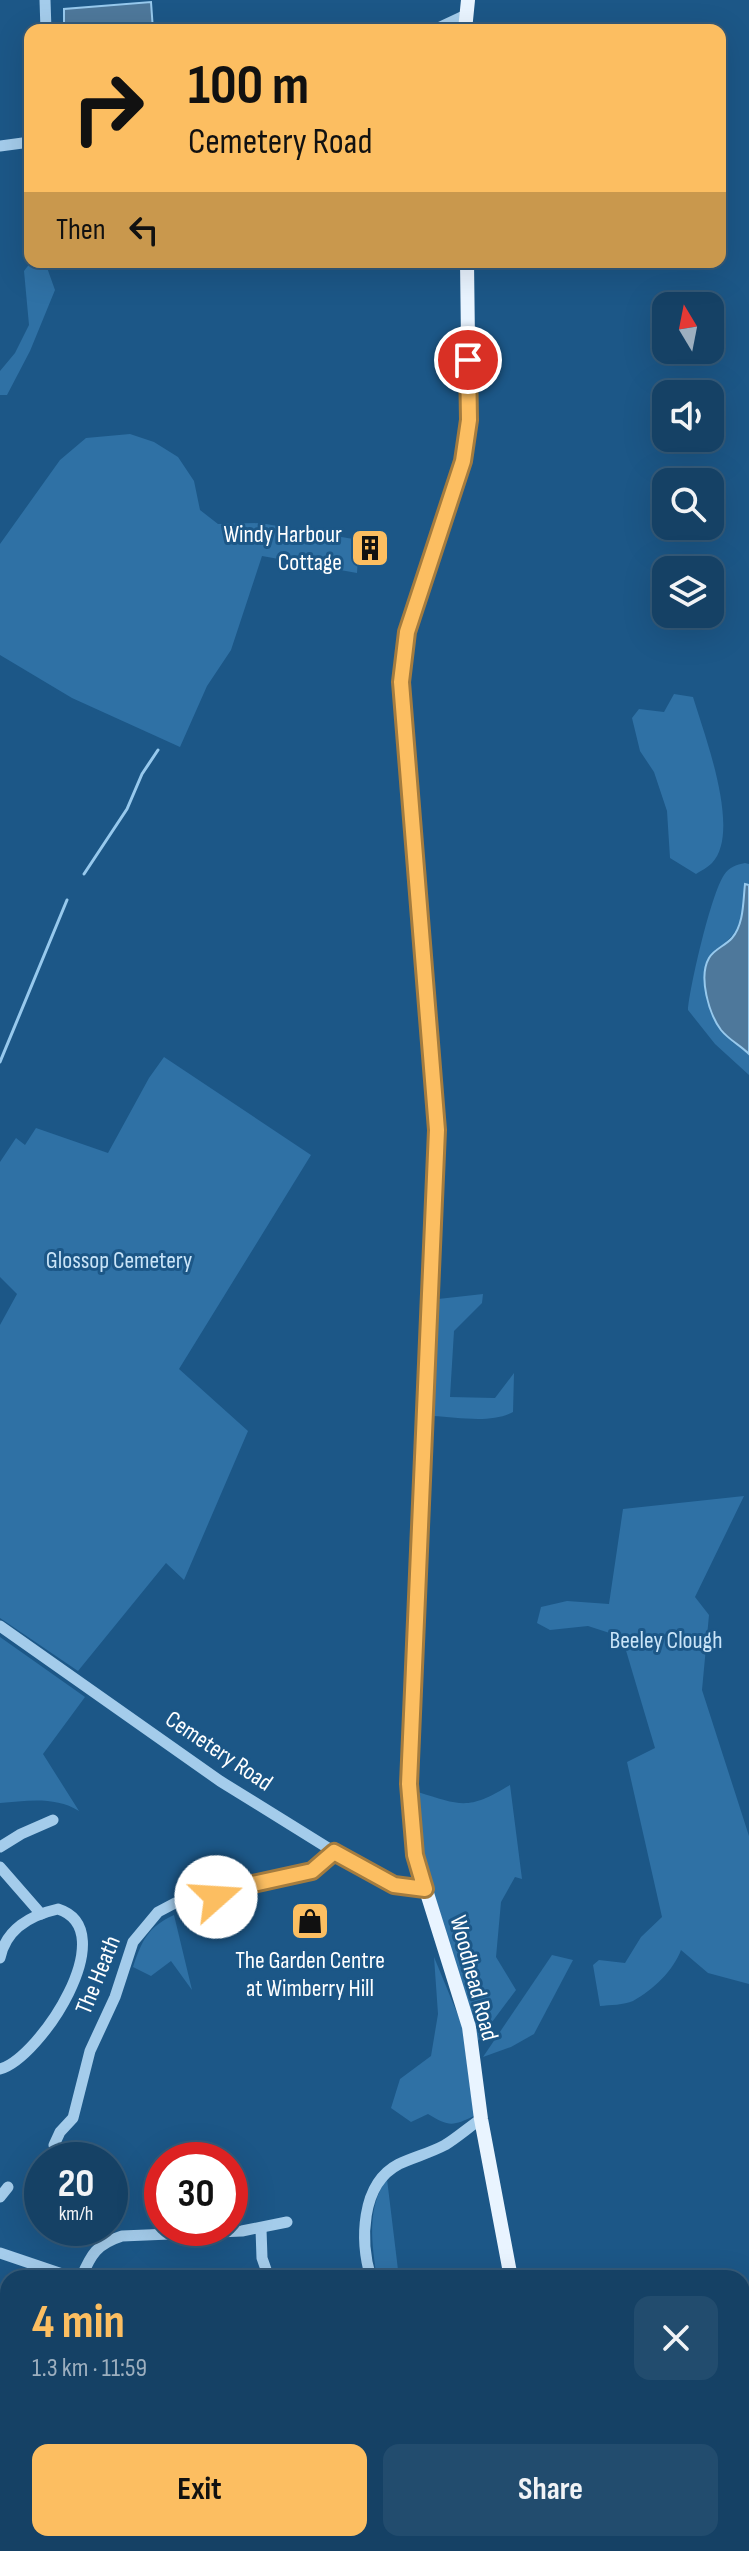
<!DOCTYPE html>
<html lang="en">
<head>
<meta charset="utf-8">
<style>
  body { margin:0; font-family:"Sofia Sans Condensed",sans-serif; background:#224c6e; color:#f1f3f6; height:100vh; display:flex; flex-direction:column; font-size:30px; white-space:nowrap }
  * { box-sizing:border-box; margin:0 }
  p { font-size:26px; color:#9dafbf }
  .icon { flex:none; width:44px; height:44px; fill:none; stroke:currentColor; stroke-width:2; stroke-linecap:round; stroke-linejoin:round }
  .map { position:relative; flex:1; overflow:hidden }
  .drawer { position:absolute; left:0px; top:2270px; width:750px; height:282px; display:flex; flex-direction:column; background:#154165; border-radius:24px 24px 0 0; box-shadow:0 8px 32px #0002,0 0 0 2px #345a79 }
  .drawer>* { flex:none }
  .guide { position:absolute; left:24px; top:24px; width:702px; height:244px; border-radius:16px; box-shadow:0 8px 32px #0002,0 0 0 2px #345a79; background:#fcbe61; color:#111; overflow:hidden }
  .needle { width:52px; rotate:350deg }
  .controls { position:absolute; left:652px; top:292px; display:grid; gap:16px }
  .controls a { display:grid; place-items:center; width:72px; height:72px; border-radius:16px; background:#154165; box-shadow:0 8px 32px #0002,0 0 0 2px #345a79; font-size:40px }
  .speed { position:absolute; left:24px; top:2142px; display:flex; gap:16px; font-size:40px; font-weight:700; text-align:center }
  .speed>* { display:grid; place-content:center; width:104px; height:104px; border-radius:50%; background:#154165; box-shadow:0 8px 32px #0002,0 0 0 2px #345a79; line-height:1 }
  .speed small { font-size:20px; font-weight:400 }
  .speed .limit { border:12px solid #d22; background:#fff; color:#111 }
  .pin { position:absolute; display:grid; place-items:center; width:68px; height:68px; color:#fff; margin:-34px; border:4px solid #fff; border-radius:50%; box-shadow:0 2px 8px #0007 }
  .me { position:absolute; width:88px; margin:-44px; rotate:71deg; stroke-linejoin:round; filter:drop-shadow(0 0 6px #0008) }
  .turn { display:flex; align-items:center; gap:28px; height:168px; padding:0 32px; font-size:36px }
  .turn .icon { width:104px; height:104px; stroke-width:2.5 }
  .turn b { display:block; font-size:56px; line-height:68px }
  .then { display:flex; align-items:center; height:76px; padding:0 32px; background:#0003; gap:16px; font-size:30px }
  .round { display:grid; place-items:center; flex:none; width:84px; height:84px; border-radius:16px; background:#224c6e }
  .headline { display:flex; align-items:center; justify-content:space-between; height:136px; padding:0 32px }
  h1 { font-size:48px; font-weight:700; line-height:60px; color:#fcbe61 }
  .cta { display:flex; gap:16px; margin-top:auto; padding:16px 32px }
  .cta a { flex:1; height:92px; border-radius:16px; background:#fcbe61; color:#111; font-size:32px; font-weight:700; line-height:92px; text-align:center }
  .cta a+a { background:#224c6e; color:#f1f3f6 }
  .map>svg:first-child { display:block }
  .green { fill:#2f71a5 }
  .water { fill:#4e789b; stroke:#97c9ed; stroke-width:2 }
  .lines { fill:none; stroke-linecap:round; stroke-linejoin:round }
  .stream { stroke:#97c9ed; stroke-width:3 }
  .minor { stroke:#a4cceb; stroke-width:11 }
  .major { stroke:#e9f4ff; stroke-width:14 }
  .route-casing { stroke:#a47c3f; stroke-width:20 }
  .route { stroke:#fcbe61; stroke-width:14 }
  .labels { text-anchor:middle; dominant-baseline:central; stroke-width:6; stroke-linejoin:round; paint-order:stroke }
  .poi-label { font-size:24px; fill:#fff; stroke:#1c5787; text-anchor:end }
  .park-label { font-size:24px; fill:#c9e4f8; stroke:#1c5787 }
  .street-label { font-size:24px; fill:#fff; stroke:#1c5787 }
</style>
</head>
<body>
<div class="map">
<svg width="749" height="2551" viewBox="0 0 749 2551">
  <rect width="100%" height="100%" fill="#1c5787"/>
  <g class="green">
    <polygon points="31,262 45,262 55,290 30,351 7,395 0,395 0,371 15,353 29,325 24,271"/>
    <polygon points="130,434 154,442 178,457 194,481 200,510 218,524 260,523 359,540 357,573 262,556 231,650 207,686 180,747 72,698 0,655 0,544 60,460 86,438"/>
    <path d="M674,694L693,697C704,734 742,832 712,863C708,867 701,871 696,874L670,858L667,811L654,772L640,751L632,718L639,709L664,712Z"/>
    <path d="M745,863L749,864V885H745C742,917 743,932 715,950L732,1042L749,1054V1075L715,1044L688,1010C690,986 711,894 724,875C729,867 736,865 745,863Z"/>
    <polygon points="164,1057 311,1155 179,1369 248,1431 184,1580 166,1563 78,1671 0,1618 0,1325 17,1294 0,1277 0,1162 16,1138 25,1145 36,1128 108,1153 149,1078"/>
    <path d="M483,1294L482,1303L454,1331L450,1397L495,1398L514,1373L513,1412C490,1424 458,1417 433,1416L438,1299Z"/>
    <path d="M744,1496L695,1597L709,1615L702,1690L749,1836V1984L708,1973L681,1950C673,1971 653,1990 633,2001C624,2005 610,2005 600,2006L593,1965L599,1960L625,1963L641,1937L662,1917L627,1762L655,1748L622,1637L588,1626L550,1630L537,1623L541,1607L567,1601L609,1604L623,1509Z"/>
    <path d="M0,1637L85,1697L43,1754L79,1811C55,1796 26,1801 0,1803Z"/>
    <path d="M510,1785L522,1879L515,1877L501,1902L496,1957L516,1990L477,2042L473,2020C451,1946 417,1869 418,1792C462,1806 469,1810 510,1785Z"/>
    <path d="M174,1915L192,1990L171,1961L151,1976L133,1967C142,1940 148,1927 174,1915Z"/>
    <polygon points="552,1955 573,1960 534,2034 511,2047 483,2057"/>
    <path d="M434,1957L462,2025L474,2116C453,2126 449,2127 428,2114L411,2122L391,2108L400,2079L431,2056L438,2014Z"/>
    <path d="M387,2179L399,2278H377C372,2245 366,2207 387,2179Z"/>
    <polygon points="36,2544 85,2544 83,2551 48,2551"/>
    <polygon points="120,2544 229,2544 247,2551 120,2551"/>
  </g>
  <g class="water">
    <polygon points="151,2 153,30 64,30 64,9"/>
    <path d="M745,884L749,885V1054C740,1045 729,1040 721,1030C709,1014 698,977 709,958C714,949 725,946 732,938C744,924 743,902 745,884Z"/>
  </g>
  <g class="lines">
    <g class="stream">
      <polyline points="84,874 127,809 142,774 158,750"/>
      <polyline points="0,1062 67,900"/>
    </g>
    <g class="minor">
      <polyline points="45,0 46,30"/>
      <polyline points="434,30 466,15"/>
      <polyline points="0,146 30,142"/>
      <polyline points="0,1626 220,1781 357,1866 394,1885 425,1889"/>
      <polyline points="0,1847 21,1834 53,1820"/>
      <polyline points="0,1867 41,1914"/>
      <path d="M0,1958C6,1929 31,1915 58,1909C124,1930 40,2058 0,2069"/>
      <polyline points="54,2145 60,2132 73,2118 90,2051 115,1997 133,1942 158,1912 175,1903 198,1903 239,1887 312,1871 334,1852"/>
      <polyline points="0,2197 8,2187"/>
      <polyline points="261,2229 262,2258 269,2278"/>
      <polyline points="0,2253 74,2278"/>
      <path d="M81,2278C91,2254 97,2244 122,2236L242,2231L287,2222"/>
      <path d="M371,2278C360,2242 360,2184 399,2164C414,2157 430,2153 445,2145C458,2137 469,2127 481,2119"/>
      <polyline points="0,2341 8,2350"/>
      <polyline points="367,2551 371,2544"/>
    </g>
    <g class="major">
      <polyline points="465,30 468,0"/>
      <polyline points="467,262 469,420 463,461 407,632 401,682 437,1130 409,1784 415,1855 469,2027 481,2119 511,2278"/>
      <polyline points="566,2544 567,2551"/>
    </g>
  </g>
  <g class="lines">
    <defs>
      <polyline id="route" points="216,1897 239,1887 312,1871 334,1852 394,1885 425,1889 415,1855 409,1784 437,1130 401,682 407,632 463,461 469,420 468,360"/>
    </defs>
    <use href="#route" class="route-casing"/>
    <use href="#route" class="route"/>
  </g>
  <defs>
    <symbol id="building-square" viewBox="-11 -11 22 22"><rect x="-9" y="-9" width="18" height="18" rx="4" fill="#fcbe61" stroke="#1c5787"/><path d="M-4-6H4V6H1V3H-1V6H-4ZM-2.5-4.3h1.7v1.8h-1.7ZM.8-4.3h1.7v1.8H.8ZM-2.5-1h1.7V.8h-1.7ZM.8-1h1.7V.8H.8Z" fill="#111"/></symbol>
    <symbol id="shop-square" viewBox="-11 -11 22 22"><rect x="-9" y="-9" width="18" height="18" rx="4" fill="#fcbe61" stroke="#1c5787"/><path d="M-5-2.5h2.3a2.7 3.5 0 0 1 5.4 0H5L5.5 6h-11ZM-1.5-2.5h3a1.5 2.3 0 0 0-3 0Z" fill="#111"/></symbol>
  </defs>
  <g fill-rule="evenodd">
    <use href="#building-square" x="348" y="526" width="44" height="44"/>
    <use href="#shop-square" x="288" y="1899" width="44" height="44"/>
  </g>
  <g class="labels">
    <g class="poi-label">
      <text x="342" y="534">Windy Harbour<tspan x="342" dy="28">Cottage</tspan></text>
      <text x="310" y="1960" text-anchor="middle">The Garden Centre<tspan x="310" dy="28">at Wimberry Hill</tspan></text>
    </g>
    <g class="park-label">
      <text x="119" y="1260">Glossop Cemetery</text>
      <text x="666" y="1640">Beeley Clough</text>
    </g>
    <g class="street-label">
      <text transform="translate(219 1751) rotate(34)">Cemetery Road</text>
      <text transform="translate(98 1975) rotate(-68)">The Heath</text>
      <text transform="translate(474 1978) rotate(75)">Woodhead Road</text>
    </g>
  </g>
</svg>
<div class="controls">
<a><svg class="needle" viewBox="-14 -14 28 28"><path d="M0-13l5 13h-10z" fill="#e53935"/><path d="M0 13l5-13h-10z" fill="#9dafbf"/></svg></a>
<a><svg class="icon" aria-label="sound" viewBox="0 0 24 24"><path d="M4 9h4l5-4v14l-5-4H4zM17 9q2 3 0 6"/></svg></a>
<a><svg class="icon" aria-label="search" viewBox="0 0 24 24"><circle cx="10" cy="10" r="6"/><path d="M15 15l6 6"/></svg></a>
<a><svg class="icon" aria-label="layers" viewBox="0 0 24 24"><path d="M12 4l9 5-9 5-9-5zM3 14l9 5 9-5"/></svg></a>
</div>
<div class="speed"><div>20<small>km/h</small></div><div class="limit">30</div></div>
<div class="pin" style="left:468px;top:360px;background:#d93025"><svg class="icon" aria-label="arrive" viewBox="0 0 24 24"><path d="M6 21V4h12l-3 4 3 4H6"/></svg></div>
<svg class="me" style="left:216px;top:1897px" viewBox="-20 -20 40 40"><circle r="19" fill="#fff"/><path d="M0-13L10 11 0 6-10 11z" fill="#fcbe61"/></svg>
<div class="guide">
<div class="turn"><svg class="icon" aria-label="right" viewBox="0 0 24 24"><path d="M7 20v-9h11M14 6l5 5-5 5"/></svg><div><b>100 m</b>Cemetery Road</div></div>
<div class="then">Then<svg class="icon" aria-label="left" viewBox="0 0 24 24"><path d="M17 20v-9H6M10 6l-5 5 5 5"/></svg></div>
</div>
<section class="drawer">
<div class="headline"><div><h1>4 min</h1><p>1.3 km · 11:59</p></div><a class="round"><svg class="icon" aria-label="close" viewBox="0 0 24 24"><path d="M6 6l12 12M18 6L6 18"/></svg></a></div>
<div class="cta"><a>Exit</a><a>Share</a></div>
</section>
</div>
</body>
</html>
